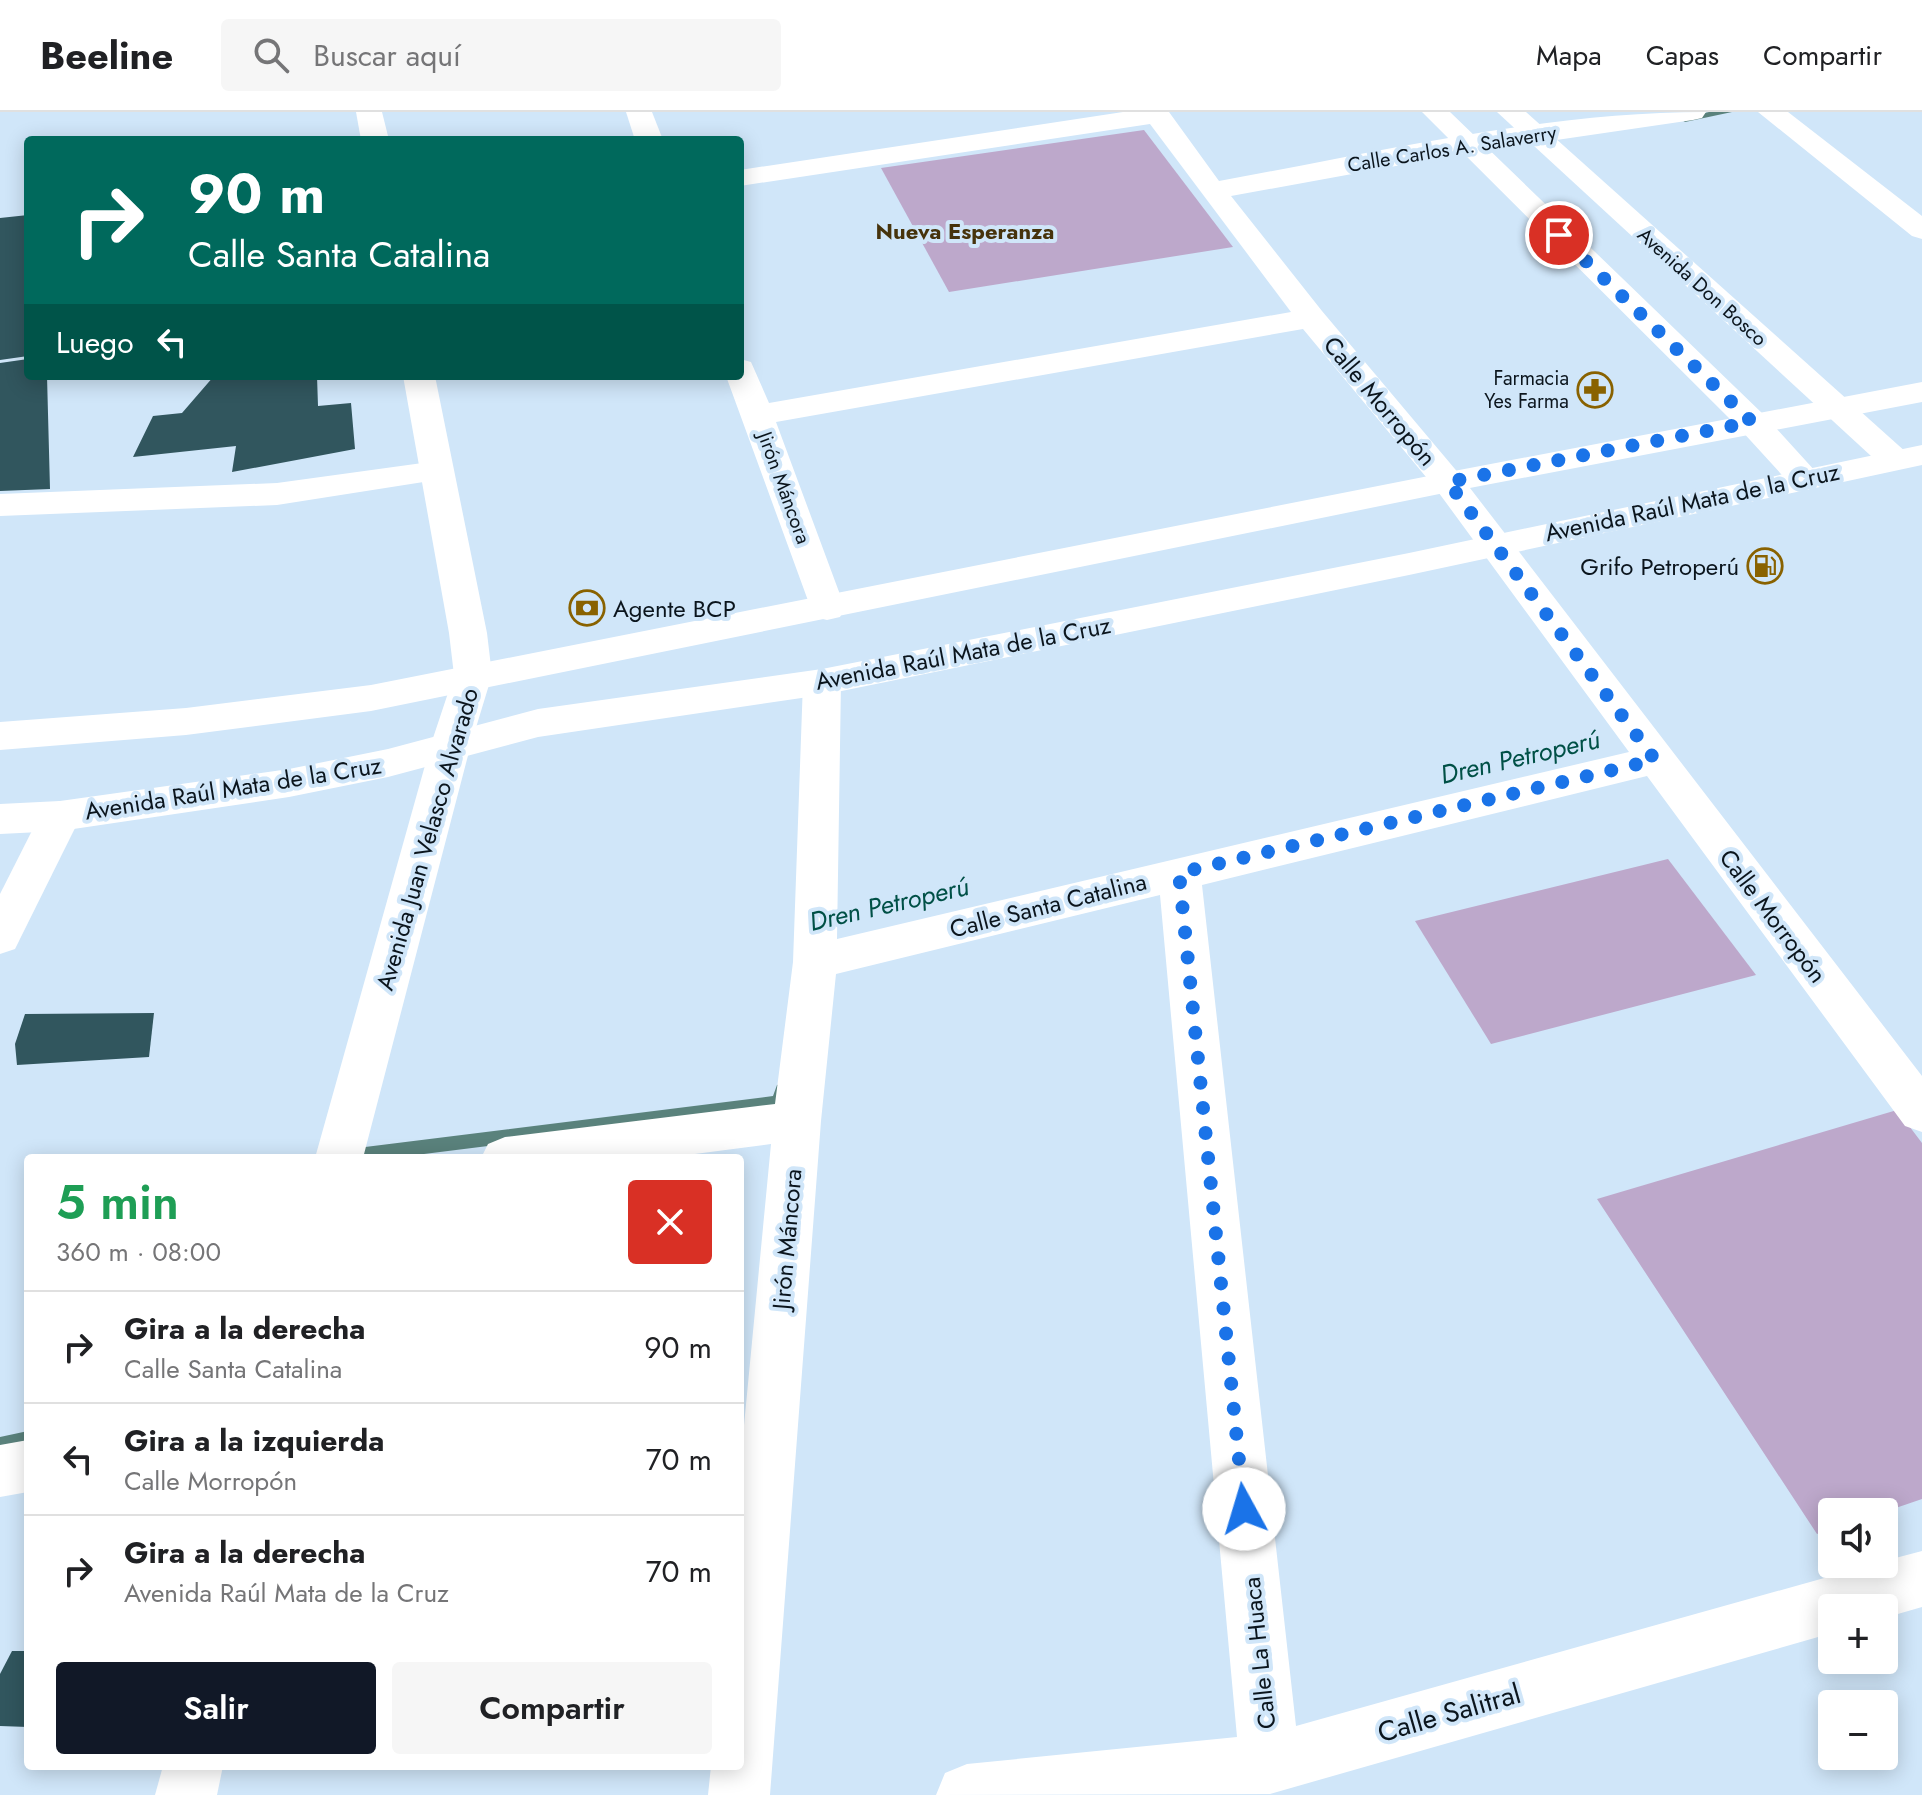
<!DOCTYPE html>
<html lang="es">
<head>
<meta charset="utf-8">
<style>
  body { margin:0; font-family:Jost,sans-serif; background:#f6f6f6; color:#202124; height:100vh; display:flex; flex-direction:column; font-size:30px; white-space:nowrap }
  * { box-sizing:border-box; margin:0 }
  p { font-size:26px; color:#757577 }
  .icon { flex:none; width:44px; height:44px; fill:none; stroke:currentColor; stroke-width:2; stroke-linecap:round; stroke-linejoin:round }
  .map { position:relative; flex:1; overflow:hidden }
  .side { position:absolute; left:24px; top:1042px; width:720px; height:616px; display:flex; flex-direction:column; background:#fff; border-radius:8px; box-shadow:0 4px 20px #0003 }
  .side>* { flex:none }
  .guide { position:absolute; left:24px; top:24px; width:720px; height:244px; border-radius:8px; box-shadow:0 4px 20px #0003; background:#00695c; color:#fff; overflow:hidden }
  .buttons { position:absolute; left:1818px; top:1386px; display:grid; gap:16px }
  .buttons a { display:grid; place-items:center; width:80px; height:80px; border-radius:8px; background:#fff; box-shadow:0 4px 20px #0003; font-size:40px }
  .pin { position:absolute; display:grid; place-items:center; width:68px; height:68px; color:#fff; margin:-34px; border:4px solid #fff; border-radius:50%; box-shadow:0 2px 8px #0007 }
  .me { position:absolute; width:88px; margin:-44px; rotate:354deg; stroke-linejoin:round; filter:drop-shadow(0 0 6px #0008) }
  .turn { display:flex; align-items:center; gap:28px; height:168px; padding:0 32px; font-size:36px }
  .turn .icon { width:104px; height:104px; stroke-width:2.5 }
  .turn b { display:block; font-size:56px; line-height:68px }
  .then { display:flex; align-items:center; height:76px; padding:0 32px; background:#0003; gap:16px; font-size:30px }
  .round { display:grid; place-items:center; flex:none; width:84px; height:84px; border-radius:8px; background:#f6f6f6 }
  .summary { display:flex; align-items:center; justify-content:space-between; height:136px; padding:0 32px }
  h1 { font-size:48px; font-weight:600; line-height:60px; color:#1e9e55 }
  .action { display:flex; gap:16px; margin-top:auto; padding:16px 32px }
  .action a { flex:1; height:92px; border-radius:8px; background:#111827; color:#fff; font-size:32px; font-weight:600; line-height:92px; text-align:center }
  .action a+a { background:#f6f6f6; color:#202124 }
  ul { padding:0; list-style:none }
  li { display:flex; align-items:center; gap:24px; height:112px; padding:0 32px; border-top:2px solid #e0e0e0 }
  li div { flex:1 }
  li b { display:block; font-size:30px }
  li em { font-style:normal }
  header { display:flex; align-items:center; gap:48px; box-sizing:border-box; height:112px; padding:0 40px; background:#fff; border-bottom:2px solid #e0e0e0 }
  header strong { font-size:38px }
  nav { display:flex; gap:44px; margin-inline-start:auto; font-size:28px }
  .search { width:560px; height:72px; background:#f6f6f6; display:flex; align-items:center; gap:20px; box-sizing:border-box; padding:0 28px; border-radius:8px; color:#757577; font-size:30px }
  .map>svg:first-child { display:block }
  .green { fill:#bda8cb }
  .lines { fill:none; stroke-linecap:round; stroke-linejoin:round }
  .stream { fill:#5a827c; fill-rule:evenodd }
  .building { fill:#31565e }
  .street { fill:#fff; fill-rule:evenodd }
  .secondary { fill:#fff; fill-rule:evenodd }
  .primary { fill:#fff; fill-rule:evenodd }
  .route { stroke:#1a73e8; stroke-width:14; stroke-dasharray:0 25.2 }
  .labels { text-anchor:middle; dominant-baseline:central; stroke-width:8; stroke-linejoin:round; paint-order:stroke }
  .far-street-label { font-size:20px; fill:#0b151d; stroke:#d0e6f9 }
  .far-poi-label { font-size:20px; fill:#0b151d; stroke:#d0e6f9; text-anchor:end }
  .far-neighbourhood-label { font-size:22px; font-weight:bold; fill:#46330c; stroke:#d0e6f9 }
  .street-label { font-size:24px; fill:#0b151d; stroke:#d0e6f9 }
  .poi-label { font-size:24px; fill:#0b151d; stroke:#d0e6f9; text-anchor:end }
  .water-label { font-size:26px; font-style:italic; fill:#005046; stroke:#d0e6f9 }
  .near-street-label { font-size:28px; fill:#0b151d; stroke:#d0e6f9 }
</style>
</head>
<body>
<header>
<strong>Beeline</strong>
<div class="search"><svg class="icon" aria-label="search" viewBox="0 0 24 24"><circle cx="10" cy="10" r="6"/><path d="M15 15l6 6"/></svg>Buscar aquí</div>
<nav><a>Mapa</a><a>Capas</a><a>Compartir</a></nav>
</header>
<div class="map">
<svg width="1922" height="1683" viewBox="0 0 1922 1683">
  <rect width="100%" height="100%" fill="#d0e6f9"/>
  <g class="green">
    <polygon points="1144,18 1233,135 949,180 881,56"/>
    <polygon points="1668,747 1756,863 1491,932 1415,809"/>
    <polygon points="1897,998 1922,1031 1922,1387 1884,1400 1832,1400 1832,1417 1817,1422 1597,1087"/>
  </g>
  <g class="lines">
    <g class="stream">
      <polygon points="1709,0 1732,0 1685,10 1680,7"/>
      <polygon points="783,971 789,973 792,978 787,995 781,997 392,1046 324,1046 327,1041 333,1039 773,984 777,973"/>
      <polygon points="28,1319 28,1337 0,1343 0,1325"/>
    </g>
  </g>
  <g class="building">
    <polygon points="28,103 28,244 0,248 0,106"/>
    <polygon points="28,247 28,264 47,264 50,377 0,379 0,251"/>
    <polygon points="214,264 317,264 318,294 351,291 355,337 232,360 236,334 133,345 153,304 182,301"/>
    <polygon points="154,901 149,945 17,953 15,932 25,902"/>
    <polygon points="12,1539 28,1539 28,1615 0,1614 0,1562"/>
  </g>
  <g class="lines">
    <g class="street">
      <polygon points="626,0 652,0 663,28 635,28"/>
      <path d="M1123,0H1169L1219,69C1379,40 1543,0 1706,0L1702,6L1693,8L1467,41L1231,84L1322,199L1460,363L1922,964V1020L1905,1014L1647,664L1202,773L1296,1614L1874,1452H1884V1449L1922,1439V1495L1884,1506V1496H1832V1521L1270,1682L936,1683L945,1661L967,1652L1237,1625L1160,783L836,862L821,1009L770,1683H708L711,1654H740V1355L771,1032L664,1046H481L488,1032L505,1025L775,992L793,850L803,570L808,561L822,557L836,561L841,570L837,827L1629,640L1436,377L1303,217L776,310L845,496L840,505L827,508L814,505L726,264H740V247L751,250L769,291L1291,200L1150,12L740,74V58Z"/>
      <polygon points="1758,0 1788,0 1922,104 1922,127 1912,124"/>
      <polygon points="437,349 449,352 454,359 449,366 277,393 0,404 0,382 277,371"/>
      <polygon points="60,689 75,693 81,704 15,837 0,842 0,782 45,693"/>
      <polygon points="28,1328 28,1380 0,1385 0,1333"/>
    </g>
    <g class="secondary">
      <polygon points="356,0 382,0 389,28 361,28"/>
      <polygon points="1422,0 1450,0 1764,303 1816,360 1821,367 1816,374 1804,377 1792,374 1740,317"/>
      <polygon points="1497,0 1526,0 1907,341 1912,348 1907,355 1895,358 1883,355"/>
      <polygon points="403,264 435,264 487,521 492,563 471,632 363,1046 315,1046 431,632 454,563 449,521"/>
      <polygon points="163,1654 223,1654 217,1683 155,1683"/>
    </g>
    <g class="primary">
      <polygon points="1922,270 1922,290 1454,379 371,599 186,623 0,638 0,610 186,596 371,573 1454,359"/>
      <polygon points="1922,333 1922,353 1409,463 822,583 538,625 388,665 289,685 60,719 0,722 0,692 60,689 289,657 388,637 538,597 822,557 1409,441"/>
    </g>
  </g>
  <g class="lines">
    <polyline class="route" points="1244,1397 1179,761 1655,648 1448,370 1752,310 1559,123"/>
  </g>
  <defs>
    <symbol id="pharmacy-ring" viewBox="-11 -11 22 22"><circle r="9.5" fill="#d0e6f9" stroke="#896200" stroke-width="1.5"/><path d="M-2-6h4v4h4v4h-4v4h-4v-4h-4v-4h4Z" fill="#896200"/></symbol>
    <symbol id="fuel-ring" viewBox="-11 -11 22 22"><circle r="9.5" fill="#d0e6f9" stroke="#896200" stroke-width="1.5"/><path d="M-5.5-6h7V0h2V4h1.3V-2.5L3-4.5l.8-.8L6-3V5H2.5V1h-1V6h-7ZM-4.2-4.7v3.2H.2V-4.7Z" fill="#896200"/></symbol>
    <symbol id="bank-ring" viewBox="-11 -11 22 22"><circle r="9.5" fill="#d0e6f9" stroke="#896200" stroke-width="1.5"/><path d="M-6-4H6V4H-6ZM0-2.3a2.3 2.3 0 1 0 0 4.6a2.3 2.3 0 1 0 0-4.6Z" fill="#896200"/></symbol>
  </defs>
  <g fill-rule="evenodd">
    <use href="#pharmacy-ring" x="1575" y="258" width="40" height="40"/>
    <use href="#fuel-ring" x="1745" y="434" width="40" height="40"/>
    <use href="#bank-ring" x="567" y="476" width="40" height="40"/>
  </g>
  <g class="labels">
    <g class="far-street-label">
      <text transform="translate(1452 37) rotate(-9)">Calle Carlos A. Salaverry</text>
      <text transform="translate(1702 175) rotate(42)">Avenida Don Bosco</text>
      <text transform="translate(784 376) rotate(70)">Jirón Máncora</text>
    </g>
    <g class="far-poi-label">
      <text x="1569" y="266">Farmacia<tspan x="1569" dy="23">Yes Farma</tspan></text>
    </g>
    <g class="far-neighbourhood-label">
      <text x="965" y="119">Nueva Esperanza</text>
    </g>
    <g class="street-label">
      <text transform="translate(1380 289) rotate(50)">Calle Morropón</text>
      <text transform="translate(1692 390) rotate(-12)">Avenida Raúl Mata de la Cruz</text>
      <text transform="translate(963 541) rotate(-11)">Avenida Raúl Mata de la Cruz</text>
      <text transform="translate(233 676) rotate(-9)">Avenida Raúl Mata de la Cruz</text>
      <text transform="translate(427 727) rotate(-74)">Avenida Juan Velasco Alvarado</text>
      <text transform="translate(1048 793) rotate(-14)">Calle Santa Catalina</text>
      <text transform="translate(1773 804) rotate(53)">Calle Morropón</text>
      <text transform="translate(787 1127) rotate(-85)">Jirón Máncora</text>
      <text transform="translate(1259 1541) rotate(-96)">Calle La Huaca</text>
    </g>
    <g class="poi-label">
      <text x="1739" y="454">Grifo Petroperú</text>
      <text x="613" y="496" text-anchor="start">Agente BCP</text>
    </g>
    <g class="water-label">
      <text transform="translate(1520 645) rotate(-13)">Dren Petroperú</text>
      <text transform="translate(889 792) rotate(-13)">Dren Petroperú</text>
    </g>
    <g class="near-street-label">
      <text transform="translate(1449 1601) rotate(-16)">Calle Salitral</text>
    </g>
  </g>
</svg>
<div class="buttons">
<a><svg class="icon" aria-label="sound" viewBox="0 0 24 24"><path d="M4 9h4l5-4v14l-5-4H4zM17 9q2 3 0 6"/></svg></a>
<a>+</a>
<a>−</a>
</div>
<div class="pin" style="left:1559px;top:123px;background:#d93025"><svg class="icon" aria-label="arrive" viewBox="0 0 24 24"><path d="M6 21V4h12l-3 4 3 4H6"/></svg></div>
<svg class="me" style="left:1244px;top:1397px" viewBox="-20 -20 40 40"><circle r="19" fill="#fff"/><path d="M0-13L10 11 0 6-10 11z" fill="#1a73e8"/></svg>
<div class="guide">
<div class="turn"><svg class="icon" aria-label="right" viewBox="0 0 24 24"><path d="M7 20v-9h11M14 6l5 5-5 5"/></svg><div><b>90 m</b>Calle Santa Catalina</div></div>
<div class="then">Luego<svg class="icon" aria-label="left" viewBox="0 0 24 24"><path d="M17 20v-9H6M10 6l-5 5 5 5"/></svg></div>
</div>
<section class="side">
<div class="summary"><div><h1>5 min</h1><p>360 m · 08:00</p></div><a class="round" style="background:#d93025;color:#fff"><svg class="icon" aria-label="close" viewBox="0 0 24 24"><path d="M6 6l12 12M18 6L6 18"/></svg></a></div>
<ul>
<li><svg class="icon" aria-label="right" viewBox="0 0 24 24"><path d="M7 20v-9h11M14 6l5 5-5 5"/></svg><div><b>Gira a la derecha</b><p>Calle Santa Catalina</p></div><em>90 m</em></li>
<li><svg class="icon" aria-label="left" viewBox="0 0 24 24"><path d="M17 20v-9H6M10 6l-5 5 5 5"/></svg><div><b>Gira a la izquierda</b><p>Calle Morropón</p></div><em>70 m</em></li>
<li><svg class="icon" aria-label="right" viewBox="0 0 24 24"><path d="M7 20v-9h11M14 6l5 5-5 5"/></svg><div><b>Gira a la derecha</b><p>Avenida Raúl Mata de la Cruz</p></div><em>70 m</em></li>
</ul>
<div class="action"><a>Salir</a><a>Compartir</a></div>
</section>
</div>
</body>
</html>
